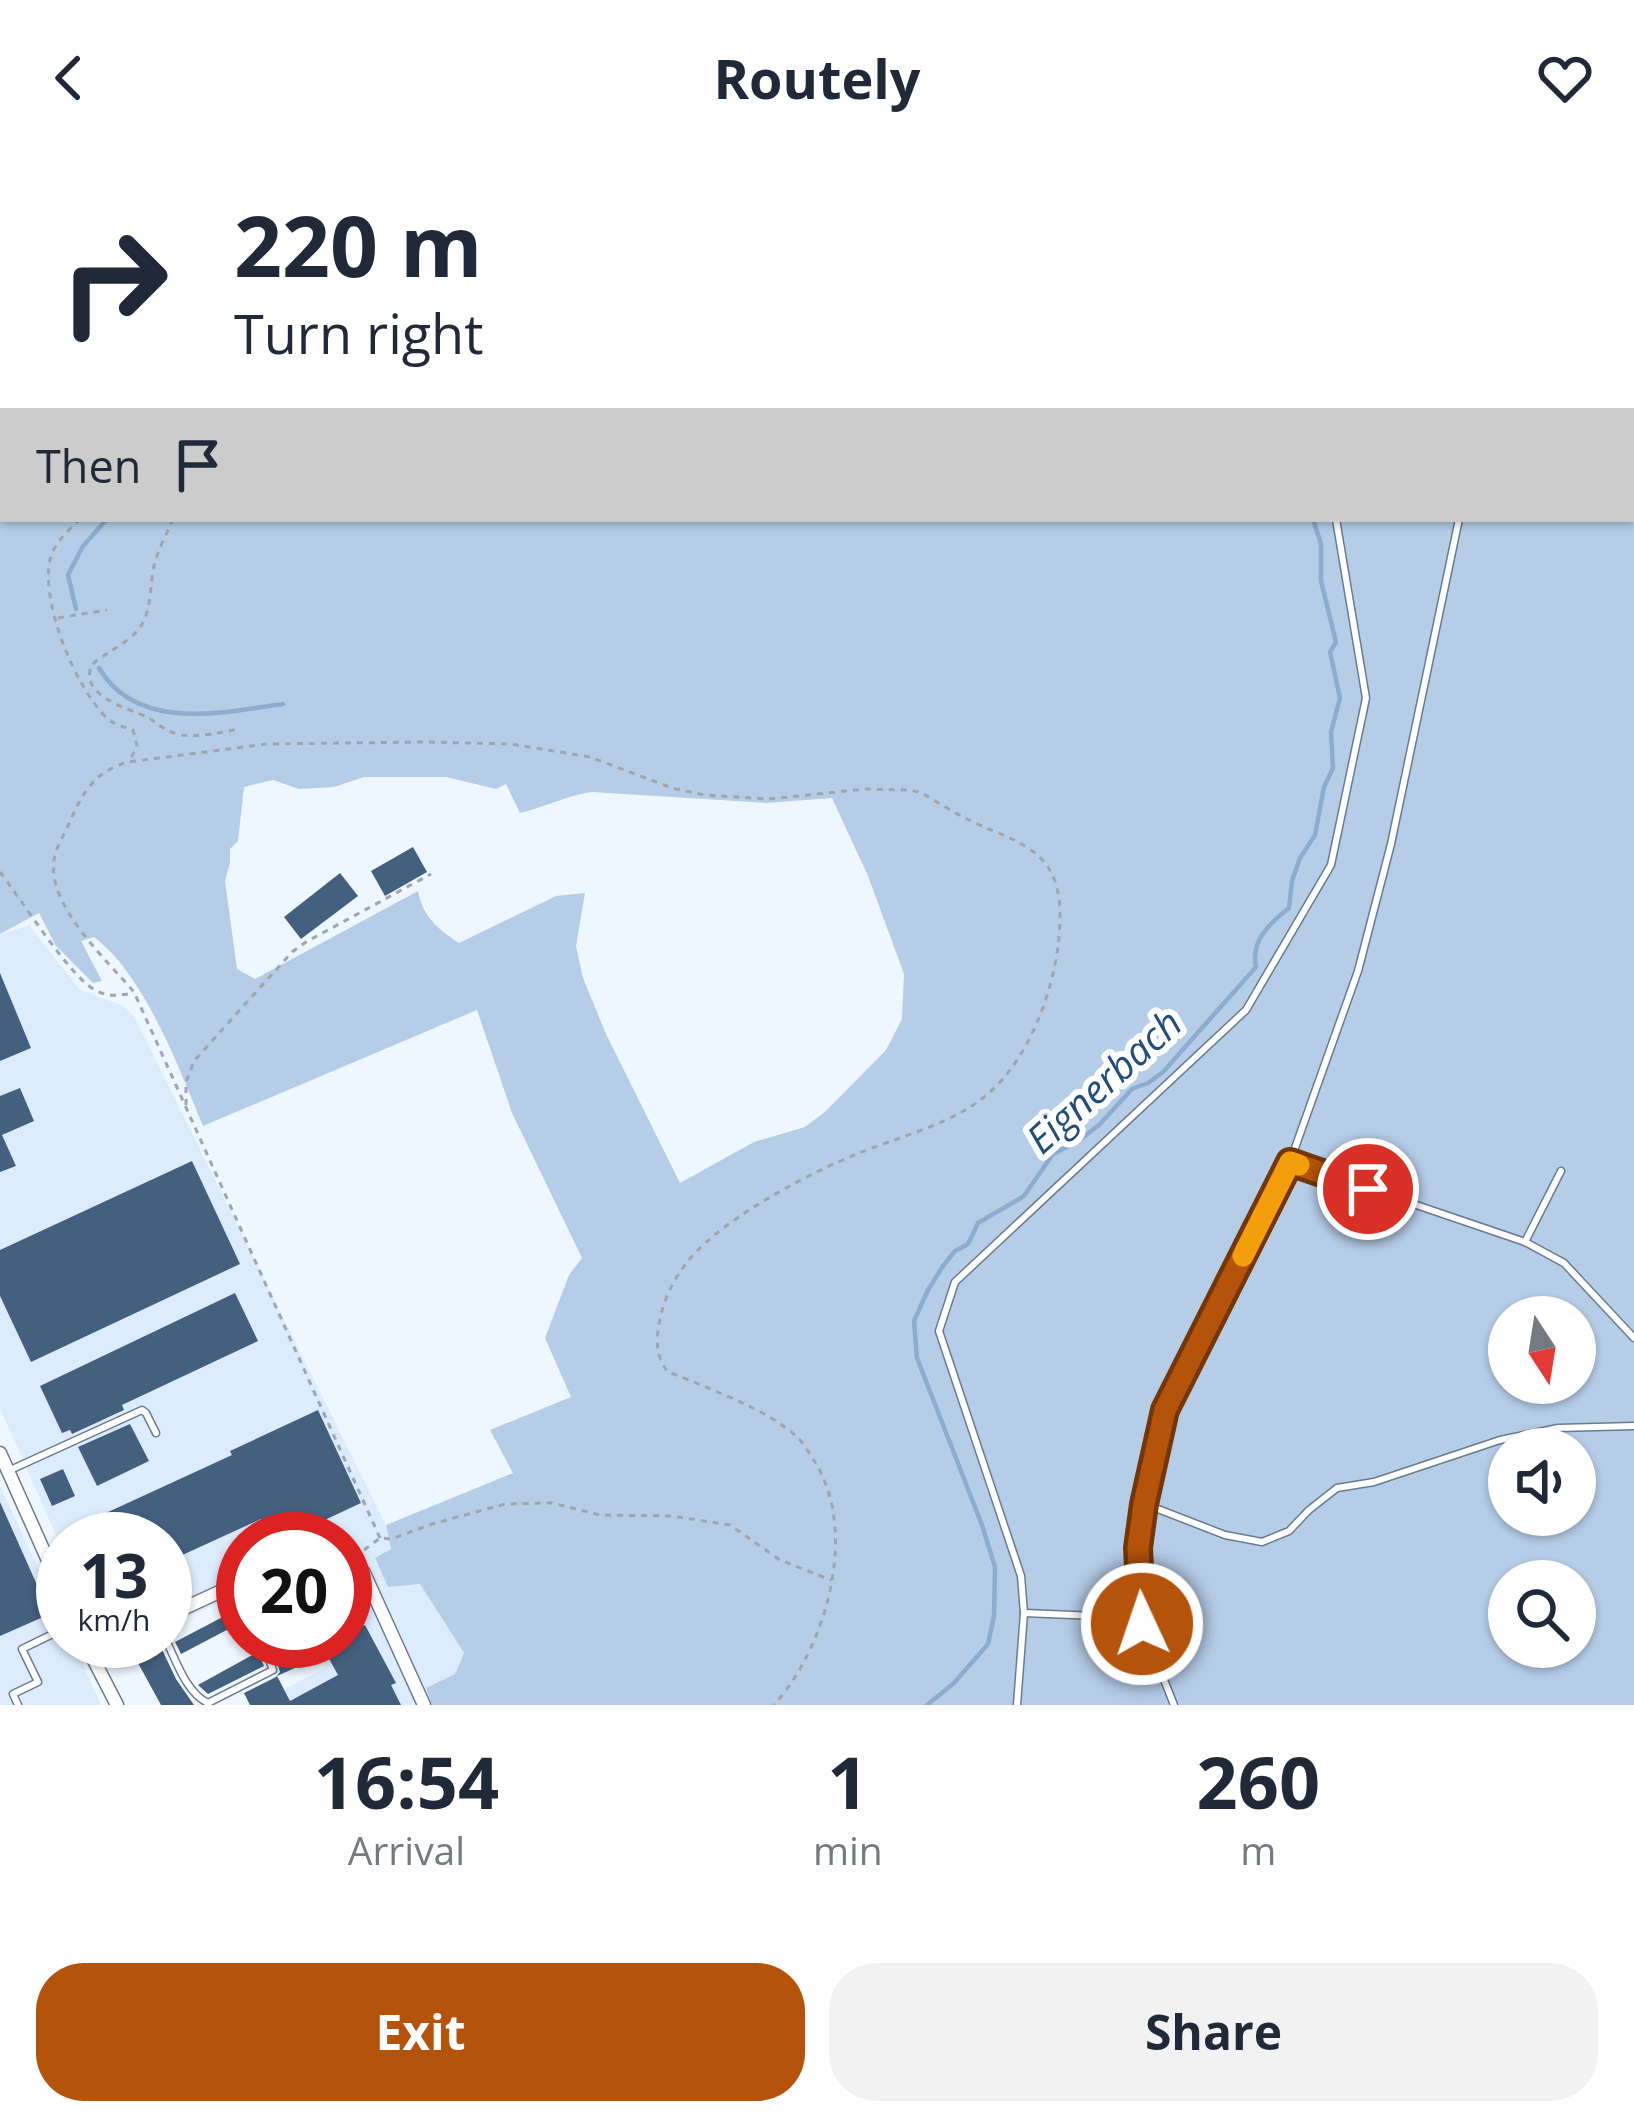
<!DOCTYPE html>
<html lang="en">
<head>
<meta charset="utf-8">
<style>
  body { margin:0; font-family:"Open Sans",sans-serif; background:#f2f2f3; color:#1f2937; height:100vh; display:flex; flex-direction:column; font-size:45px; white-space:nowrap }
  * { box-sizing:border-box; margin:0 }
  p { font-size:39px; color:#747a83 }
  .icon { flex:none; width:66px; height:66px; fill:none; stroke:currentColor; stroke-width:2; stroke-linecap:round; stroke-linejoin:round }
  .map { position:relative; height:1549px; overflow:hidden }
  .panel { display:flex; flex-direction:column; background:#fff; flex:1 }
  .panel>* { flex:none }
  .hud { position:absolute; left:0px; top:0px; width:1635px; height:366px; box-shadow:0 3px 9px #0004; background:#fff; color:#1f2937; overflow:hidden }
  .needle { width:78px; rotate:168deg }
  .buttons { position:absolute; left:1488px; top:1140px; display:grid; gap:24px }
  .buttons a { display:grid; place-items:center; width:108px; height:108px; border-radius:50%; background:#fff; box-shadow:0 3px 9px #0004; font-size:60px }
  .speed { position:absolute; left:36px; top:1356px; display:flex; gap:24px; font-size:60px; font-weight:700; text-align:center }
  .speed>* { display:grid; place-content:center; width:156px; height:156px; border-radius:50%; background:#fff; box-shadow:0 3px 9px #0004; line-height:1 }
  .speed small { font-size:30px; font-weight:400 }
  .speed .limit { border:18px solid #d22; background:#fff; color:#111 }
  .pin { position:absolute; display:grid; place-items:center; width:102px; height:102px; color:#fff; margin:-51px; border:6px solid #fff; border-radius:50%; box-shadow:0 3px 12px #0007 }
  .me { position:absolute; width:132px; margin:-66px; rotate:357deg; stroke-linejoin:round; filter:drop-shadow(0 0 9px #0008) }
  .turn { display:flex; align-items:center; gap:42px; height:252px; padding:0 36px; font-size:54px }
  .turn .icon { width:156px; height:156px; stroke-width:2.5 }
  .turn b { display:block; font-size:84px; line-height:102px }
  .then { display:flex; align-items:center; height:114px; padding:0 36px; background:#0003; gap:24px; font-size:45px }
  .eta { display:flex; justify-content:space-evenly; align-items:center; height:204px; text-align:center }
  .eta b { font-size:72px; font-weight:700; line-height:84px }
  .action { display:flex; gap:24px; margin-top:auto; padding:24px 36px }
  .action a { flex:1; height:138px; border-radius:48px; background:#b45309; color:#fff; font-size:48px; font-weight:700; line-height:138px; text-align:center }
  .action a+a { background:#f2f2f3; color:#1f2937 }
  header { display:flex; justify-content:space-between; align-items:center; height:156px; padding:0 36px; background:#fff; font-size:54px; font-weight:700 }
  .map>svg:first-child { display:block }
  .built { fill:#ddecfd }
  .green { fill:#b6cde8; fill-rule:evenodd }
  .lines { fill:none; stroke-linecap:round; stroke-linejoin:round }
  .stream { stroke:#8eaccf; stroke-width:4.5 }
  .building { fill:#44607f }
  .lane-casing { stroke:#6a7b8f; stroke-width:9 }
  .street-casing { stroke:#6a7b8f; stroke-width:15 }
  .path { stroke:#9fa6af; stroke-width:3; stroke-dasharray:6 6; stroke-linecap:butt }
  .lane { stroke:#fff; stroke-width:6 }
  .street { stroke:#fff; stroke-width:12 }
  .route-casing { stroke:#753606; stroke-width:30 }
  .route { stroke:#b45309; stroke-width:21 }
  .slow { stroke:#f59e0b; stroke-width:21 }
  .labels { text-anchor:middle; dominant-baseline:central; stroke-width:12; stroke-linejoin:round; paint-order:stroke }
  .water-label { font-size:39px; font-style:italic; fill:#224d7a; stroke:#fff }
</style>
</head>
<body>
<header><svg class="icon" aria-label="back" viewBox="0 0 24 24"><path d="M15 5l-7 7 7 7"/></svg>Routely<svg class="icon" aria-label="heart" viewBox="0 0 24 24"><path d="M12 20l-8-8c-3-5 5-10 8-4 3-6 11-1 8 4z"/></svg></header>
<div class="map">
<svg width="1634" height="1549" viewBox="0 0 1634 1549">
  <rect width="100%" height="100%" fill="#eef6ff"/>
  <g class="built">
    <polygon points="29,769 79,833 123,850 134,860 386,1369 391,1393 389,1431 420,1428 464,1497 456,1518 426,1532 432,1549 256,1549 326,1511 314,1485 345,1485 345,1383 243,1383 243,1435 165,1472 165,1383 63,1383 63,1395 0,1252 0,779"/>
    <polygon points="0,1330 63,1466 63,1485 72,1485 101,1549 0,1549"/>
  </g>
  <g class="green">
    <polygon points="450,0 943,0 942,3 454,3"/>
    <path d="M954,0H1634V1549H432L426,1532L455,1518L464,1497L420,1428L388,1431L375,1402L391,1393L386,1369L513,1317L490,1274L571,1241L545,1182L569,1119L582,1102L512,957L477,854L203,970C179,912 144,818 94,781L81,785L102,825L93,827L56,790L39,757L0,778V362L3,360V363H1632V3H953ZM364,621H446L496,633L506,628L520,657C546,651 567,639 592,636L766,647L832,642L868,720L904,818L902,863L886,894L826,955L805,971L754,986L680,1027L606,878L583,822L576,790L585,737L556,740L459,787C438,773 423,761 418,735L255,823L237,813L225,725L230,707V693L238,685L244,631L273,624L299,633L334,631ZM1509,1161H1575V1227H1509ZM1509,1293H1575V1359H1509ZM1509,1425H1575V1491H1509Z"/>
  </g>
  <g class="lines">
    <g class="stream">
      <polyline points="920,3 929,0"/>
      <polyline points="1292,3 1292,0"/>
      <polyline points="76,453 68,419 83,390 107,363"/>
      <path d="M99,512C137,576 221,557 283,548"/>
      <path d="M927,1549L954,1527L988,1488L994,1460L995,1411L982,1369L917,1202L914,1165L928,1134L943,1110L955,1095L968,1088L978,1067L1024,1040L1053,998L1077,986L1099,969L1132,933L1148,927L1163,916L1256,811C1250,785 1270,767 1289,752L1292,725L1300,702L1315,679L1324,631L1333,612L1331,576L1340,542L1330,496L1336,486L1321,425V388L1313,363"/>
    </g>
  </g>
  <g class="building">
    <polygon points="413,691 427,716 385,740 371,715"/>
    <polygon points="340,717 358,740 301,783 284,761"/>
    <polygon points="0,817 31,892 0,905"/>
    <polygon points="20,932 34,965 2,979 16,1010 0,1016 0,940"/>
    <polygon points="192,1005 240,1108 31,1206 0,1140 0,1094"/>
    <polygon points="235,1137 258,1185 122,1249 124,1254 72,1278 70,1274 62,1277 40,1230"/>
    <polygon points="318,1254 361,1347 284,1383 270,1383 261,1363 165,1407 165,1383 73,1383 69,1374 232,1299 230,1295"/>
    <polygon points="130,1268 149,1305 97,1330 78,1291"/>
    <polygon points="63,1313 75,1340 52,1350 40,1323"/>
    <polygon points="0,1346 50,1458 0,1480"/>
    <polygon points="236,1454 242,1466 181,1498 175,1486"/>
    <polygon points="365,1469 396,1527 391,1529 401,1549 250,1549 244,1537 276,1521 280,1516 270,1485 295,1485 306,1507 277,1520 290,1545 338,1519 323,1492 336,1485 345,1485 345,1480"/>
    <polygon points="153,1485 158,1485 176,1523 194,1549 161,1549 132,1496"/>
    <polygon points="258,1496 264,1510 208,1538 198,1529"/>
  </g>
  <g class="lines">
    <defs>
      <g id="lane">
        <polyline points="1321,0 1322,2 1323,0"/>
        <polyline points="1537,3 1540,0"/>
        <polyline points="1290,1006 1525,1086 1564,1107 1634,1182"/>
        <polyline points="1525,1086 1561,1015"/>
        <polyline points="8,1315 142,1254 146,1257 156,1277"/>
        <polyline points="1145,1348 1225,1379 1262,1386 1289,1375 1309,1354 1337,1332 1374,1326 1500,1284 1558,1272 1634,1270"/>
        <polyline points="235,1432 243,1447"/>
        <polyline points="1024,1457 1121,1461 1142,1468"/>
        <path d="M165,1482C176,1504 186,1537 208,1547L273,1514L262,1485"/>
        <polyline points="18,1549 13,1538 38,1526 22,1493 63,1473"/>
        <polyline points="1017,1549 1024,1457 1021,1420 939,1175 955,1126 1246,854 1331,709 1366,542 1336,363"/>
        <polyline points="1174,1549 1142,1468 1139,1425 1139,1392 1145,1348 1164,1254 1290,1006 1358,815 1391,688 1459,363"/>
      </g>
      <g id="street">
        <polyline points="238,3 244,0"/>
        <polyline points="0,67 3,67"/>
        <polyline points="0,80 3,180"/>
        <polyline points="0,251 3,239"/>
        <polyline points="0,1297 63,1438"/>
        <polyline points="345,1393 364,1417 424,1549"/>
        <polyline points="165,1461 243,1425"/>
        <polyline points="84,1485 117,1549"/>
        <polyline points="90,1497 114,1485"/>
      </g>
    </defs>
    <use href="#lane" class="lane-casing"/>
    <use href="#street" class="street-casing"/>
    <g class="path">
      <polyline points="846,3 853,0"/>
      <polyline points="946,3 947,0"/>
      <polyline points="0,269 3,273"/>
      <path d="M80,363C70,373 56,385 51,400C38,442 76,534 108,563C115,569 124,571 133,574L137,590L130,604"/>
      <path d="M173,363C167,377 159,392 155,406C149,428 153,450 141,470C130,488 94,502 91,511C80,541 131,553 149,562C160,569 167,577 182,579C201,581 219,577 238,573"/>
      <polyline points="58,462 107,454"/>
      <path d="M0,716C21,743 70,821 95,834C108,841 119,840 132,837"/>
      <polyline points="186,949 186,926 194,905 292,796 306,786 431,718"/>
      <path d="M380,1382L134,836C107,804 47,750 54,704C56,690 67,674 72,661C84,633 99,613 129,606L266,588L426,586L511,588L590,601L672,632L704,639L769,643L866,633L910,634L922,637C937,646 953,656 969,664C991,675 1016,682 1035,697C1063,719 1062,757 1058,790C1052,839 1028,903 989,937C954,968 900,980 857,998C809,1017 737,1056 700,1092C681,1110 665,1137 660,1163C656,1182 655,1198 667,1215C706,1232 769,1253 799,1283C805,1289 810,1299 815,1306C859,1377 826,1491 774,1549"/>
      <polyline points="364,1394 380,1382 391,1383 432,1368 505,1348 552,1347 600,1359 671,1360 730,1369 780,1404 831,1424"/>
    </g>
    <use href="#lane" class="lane"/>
    <use href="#street" class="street"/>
  </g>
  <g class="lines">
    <defs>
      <polyline id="route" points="1142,1468 1138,1392 1144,1348 1165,1254 1290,1006 1368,1033"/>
    </defs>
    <use href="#route" class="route-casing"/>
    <use href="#route" class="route"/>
    <polyline class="slow" points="1243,1100 1290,1006 1299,1009"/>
  </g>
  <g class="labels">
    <g class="water-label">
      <text transform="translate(1103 924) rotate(-42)">Eignerbach</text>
    </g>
  </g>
</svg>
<div class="buttons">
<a><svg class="needle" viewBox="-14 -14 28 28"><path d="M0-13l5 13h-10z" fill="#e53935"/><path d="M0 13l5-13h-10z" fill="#747a83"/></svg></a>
<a><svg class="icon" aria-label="sound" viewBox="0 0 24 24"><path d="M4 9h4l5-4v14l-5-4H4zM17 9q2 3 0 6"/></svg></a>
<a><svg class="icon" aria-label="search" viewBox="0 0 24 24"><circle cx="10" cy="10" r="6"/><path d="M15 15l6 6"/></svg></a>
</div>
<div class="speed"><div>13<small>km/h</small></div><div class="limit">20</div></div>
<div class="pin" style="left:1368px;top:1033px;background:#d93025"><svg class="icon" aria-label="arrive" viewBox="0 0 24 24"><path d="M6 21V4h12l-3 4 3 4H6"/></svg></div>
<svg class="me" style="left:1142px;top:1468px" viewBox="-20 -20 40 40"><circle r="17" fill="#b45309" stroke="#fff" stroke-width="3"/><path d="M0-11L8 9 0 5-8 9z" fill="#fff"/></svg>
<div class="hud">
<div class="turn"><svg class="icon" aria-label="right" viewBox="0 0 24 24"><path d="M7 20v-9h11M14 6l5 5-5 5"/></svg><div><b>220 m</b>Turn right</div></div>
<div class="then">Then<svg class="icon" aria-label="arrive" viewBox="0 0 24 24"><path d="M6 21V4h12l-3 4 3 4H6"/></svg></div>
</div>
</div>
<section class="panel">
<div class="eta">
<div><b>16:54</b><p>Arrival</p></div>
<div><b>1</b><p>min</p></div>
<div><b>260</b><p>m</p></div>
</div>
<div class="action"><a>Exit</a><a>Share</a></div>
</section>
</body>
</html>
